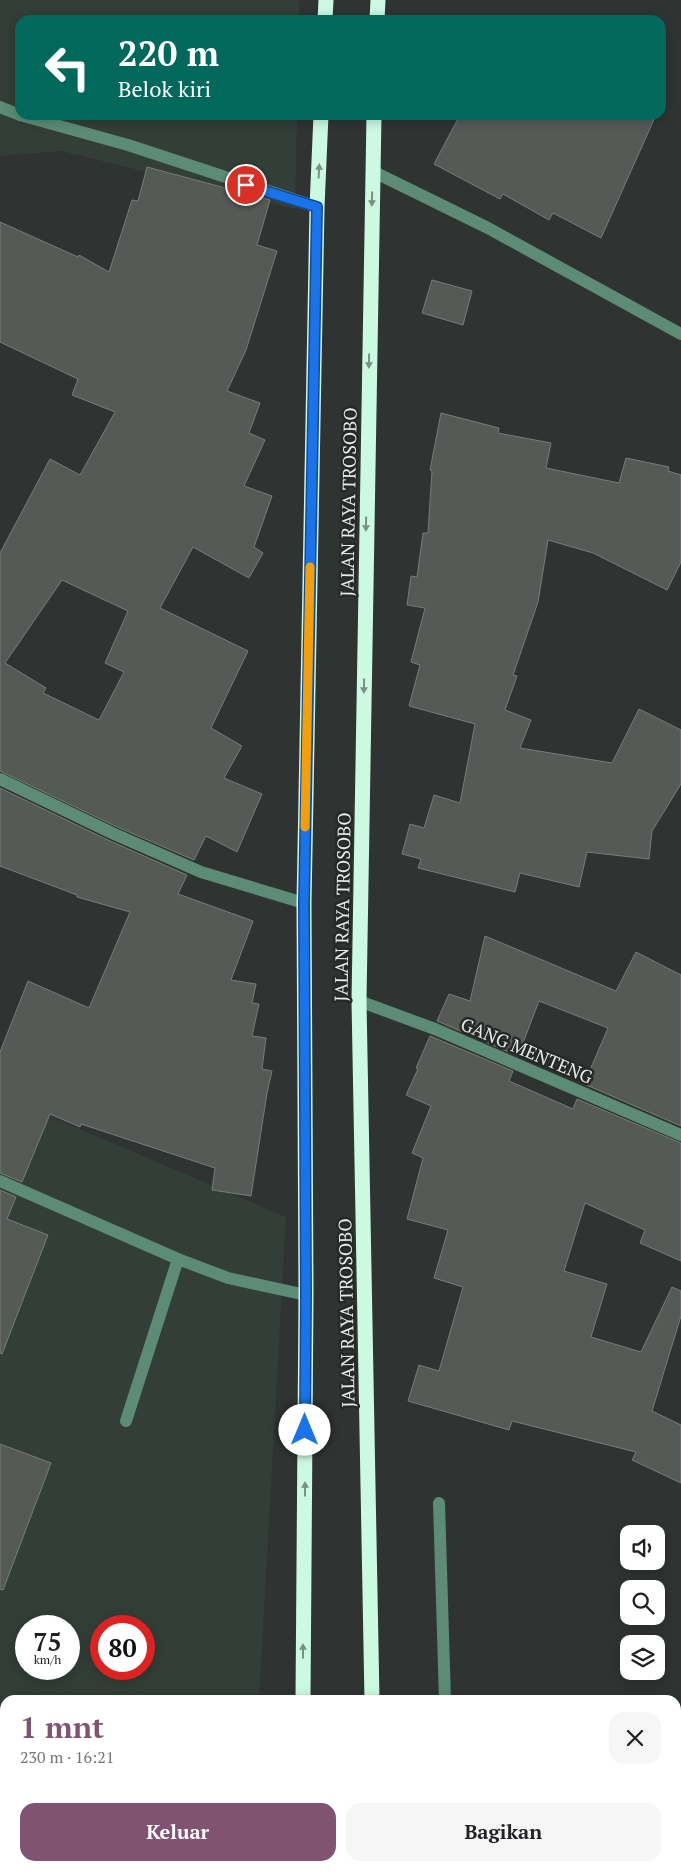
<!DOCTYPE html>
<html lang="id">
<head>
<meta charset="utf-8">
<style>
  body { margin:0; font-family:"PT Serif",serif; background:#f6f6f6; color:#202124; height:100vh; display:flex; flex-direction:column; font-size:19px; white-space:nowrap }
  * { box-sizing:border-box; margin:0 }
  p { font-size:16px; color:#757577 }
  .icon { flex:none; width:28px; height:28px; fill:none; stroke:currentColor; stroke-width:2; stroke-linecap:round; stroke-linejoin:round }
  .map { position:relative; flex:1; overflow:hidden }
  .panel { position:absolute; left:0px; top:1695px; width:681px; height:176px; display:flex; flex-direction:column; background:#fff; border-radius:15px 15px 0 0; box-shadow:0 2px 12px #0003 }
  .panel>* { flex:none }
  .hud { position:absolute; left:15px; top:15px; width:651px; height:105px; border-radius:15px; box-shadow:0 2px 12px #0003; background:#00695c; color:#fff; overflow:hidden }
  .buttons { position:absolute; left:620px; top:1525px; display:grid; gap:10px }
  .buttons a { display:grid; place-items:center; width:45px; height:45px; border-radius:10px; background:#fff; box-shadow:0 2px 12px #0003; font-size:25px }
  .speed { position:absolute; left:15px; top:1615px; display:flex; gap:10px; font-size:25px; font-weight:700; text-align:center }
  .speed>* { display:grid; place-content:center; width:65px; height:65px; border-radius:50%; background:#fff; box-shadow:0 2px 12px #0003; line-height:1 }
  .speed small { font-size:12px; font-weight:400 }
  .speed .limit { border:8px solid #d22; background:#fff; color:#111 }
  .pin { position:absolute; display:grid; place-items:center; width:42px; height:42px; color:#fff; margin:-21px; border:2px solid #fff; border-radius:50%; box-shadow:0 1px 5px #0007 }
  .me { position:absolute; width:55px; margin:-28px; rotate:0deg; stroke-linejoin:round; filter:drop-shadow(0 0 4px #0008) }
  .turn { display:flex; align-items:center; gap:18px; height:105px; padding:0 20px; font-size:22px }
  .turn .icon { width:65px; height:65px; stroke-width:2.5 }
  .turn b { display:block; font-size:35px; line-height:42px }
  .round { display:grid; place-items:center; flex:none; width:52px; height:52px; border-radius:15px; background:#f6f6f6 }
  .summary { display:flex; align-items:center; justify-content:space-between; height:85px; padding:0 20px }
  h1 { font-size:30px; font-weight:600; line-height:38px; color:#805371 }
  .button { display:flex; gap:10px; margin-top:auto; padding:10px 20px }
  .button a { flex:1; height:58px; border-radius:15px; background:#805371; color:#fff; font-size:20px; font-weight:600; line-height:58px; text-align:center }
  .button a+a { background:#f6f6f6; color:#202124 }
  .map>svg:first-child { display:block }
  .built { fill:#333e38; fill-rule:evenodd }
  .building { fill:#555a57; stroke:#777d7a; fill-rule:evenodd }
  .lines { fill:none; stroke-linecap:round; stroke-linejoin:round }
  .minor { stroke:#5c8c75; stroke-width:12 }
  .highway { stroke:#cbf9e2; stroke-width:15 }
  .oneway { fill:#789184 }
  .route-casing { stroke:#114b97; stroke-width:12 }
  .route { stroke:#1a73e8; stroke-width:9 }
  .slow { stroke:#f59e0b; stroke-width:9 }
  .labels { text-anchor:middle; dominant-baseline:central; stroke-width:5; stroke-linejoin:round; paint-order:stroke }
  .street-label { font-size:18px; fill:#e8ebe9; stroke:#252927 }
</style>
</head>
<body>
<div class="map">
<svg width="681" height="1871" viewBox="0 0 681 1871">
  <rect width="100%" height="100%" fill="#2f3331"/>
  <g class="built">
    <polygon points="0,0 299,0 299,20 20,20 20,115 297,115 295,209 61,151 0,156"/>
    <path d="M0,1095L286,1217L259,1700H5V1710L0,1721ZM26,1626H69V1669H26ZM101,1626H144V1669H101Z"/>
  </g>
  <g class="building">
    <polygon points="460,115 656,115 601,238 553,213 549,220 503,194 500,199 434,164"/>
    <path d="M147,167L270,200L257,245L277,251L246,350L227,391L260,403L249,433L265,440L244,486L272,496L254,547L263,553L249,578L193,547L160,608L248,651L211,728L242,746L224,778L262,794L237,852L206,836L194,860L115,826L0,771V553L50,459L80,475L115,412L72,395L78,379L0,342V222L78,257L79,255L109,272L132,200L138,201ZM62,580L128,611L105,663L124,672L99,720L43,693L46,688L5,663Z"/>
    <polygon points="432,280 472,291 463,325 422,313"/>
    <polygon points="441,413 499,428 498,433 551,443 546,468 619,483 626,458 669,467 668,471 681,475 681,562 667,590 593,553 548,540 538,602 513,675 517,676 505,710 531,720 520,748 612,763 639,709 681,730 681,784 652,831 649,859 587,852 579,887 520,873 515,892 418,868 421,859 402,854 410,824 424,828 434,795 460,803 475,724 409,706 420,665 411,662 425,608 407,605 411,576 417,577 423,533 428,533 432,471 430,470"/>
    <polygon points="0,788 108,840 187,875 178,894 253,921 231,980 256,984 252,1003 259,1004 252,1036 266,1038 262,1069 272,1071 267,1093 251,1196 212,1190 215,1168 81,1124 80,1127 50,1114 22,1182 0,1173 0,1052 28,981 89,1008 130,912 77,897 77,895 0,866"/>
    <polygon points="485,936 616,991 636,952 681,975 681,1126 584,1084 608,1028 539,1001 518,1056 437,1021 449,994 470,1001"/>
    <polygon points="430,1036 513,1071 509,1081 573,1109 577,1099 681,1143 681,1261 640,1243 645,1230 585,1203 564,1271 607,1284 591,1337 641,1352 672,1287 681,1291 681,1316 652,1411 681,1425 681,1483 632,1460 636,1452 512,1421 509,1430 408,1401 419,1365 439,1371 463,1287 434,1278 448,1230 407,1219 423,1158 412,1153 431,1106 406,1095 418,1069 416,1068"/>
    <polygon points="0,1190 16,1197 7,1219 48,1235 2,1354 0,1353"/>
    <polygon points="0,1444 51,1463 3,1590 0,1589"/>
  </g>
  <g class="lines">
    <g class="minor">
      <polyline points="0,107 20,115"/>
      <polyline points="20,115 128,145 317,207"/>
      <polyline points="372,171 488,228 681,334"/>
      <polyline points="0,779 112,833 201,872 304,903"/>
      <polyline points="359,1001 435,1029 681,1135"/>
      <polyline points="0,1181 178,1259 228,1278 306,1295"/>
      <polyline points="126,1421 178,1259"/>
      <polyline points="439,1503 445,1700"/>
      <polyline points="450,1866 450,1871"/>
    </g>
    <g class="highway">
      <polyline points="325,20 326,0"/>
      <polyline points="377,20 378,0"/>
      <polyline points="303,1700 306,1295 304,903 317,207 321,115"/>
      <polyline points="372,1700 359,1001 374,115"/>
      <polyline points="375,1866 375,1871"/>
      <polyline points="301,1871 301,1866"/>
    </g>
  </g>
  <defs><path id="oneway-solid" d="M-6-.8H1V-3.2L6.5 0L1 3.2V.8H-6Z" transform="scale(1.25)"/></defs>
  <g class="oneway">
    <use href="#oneway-solid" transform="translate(319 171) rotate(-87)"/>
    <use href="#oneway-solid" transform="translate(372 199) rotate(91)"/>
    <use href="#oneway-solid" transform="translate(369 361) rotate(91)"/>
    <use href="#oneway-solid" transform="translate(366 524) rotate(91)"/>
    <use href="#oneway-solid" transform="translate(364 686) rotate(91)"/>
    <use href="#oneway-solid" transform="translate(305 1489) rotate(-90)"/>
    <use href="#oneway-solid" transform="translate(303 1651) rotate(-90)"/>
  </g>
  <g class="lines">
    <defs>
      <polyline id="route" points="246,185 317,207 304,903 306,1295 305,1430"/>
    </defs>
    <use href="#route" class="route-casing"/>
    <use href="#route" class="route"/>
    <polyline class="slow" points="305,827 310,567"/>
  </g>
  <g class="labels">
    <g class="street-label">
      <text transform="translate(348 502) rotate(-89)">JALAN RAYA TROSOBO</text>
      <text transform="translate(342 907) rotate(-89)">JALAN RAYA TROSOBO</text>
      <text transform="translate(527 1050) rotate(23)">GANG MENTENG</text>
      <text transform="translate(346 1313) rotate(-91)">JALAN RAYA TROSOBO</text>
    </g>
  </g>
</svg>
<div class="buttons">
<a><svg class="icon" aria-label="sound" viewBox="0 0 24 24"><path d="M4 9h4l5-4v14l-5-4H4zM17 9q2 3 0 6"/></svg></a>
<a><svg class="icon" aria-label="search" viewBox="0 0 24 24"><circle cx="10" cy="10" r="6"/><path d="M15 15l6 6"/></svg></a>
<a><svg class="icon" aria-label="layers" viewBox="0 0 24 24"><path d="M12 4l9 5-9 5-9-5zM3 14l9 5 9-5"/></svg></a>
</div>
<div class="speed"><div>75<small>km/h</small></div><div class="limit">80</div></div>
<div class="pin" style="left:246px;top:185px;background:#d93025"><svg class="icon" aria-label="arrive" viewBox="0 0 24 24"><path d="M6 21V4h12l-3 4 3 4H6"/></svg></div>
<svg class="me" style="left:305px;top:1430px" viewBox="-20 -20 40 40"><circle r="19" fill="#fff"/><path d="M0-13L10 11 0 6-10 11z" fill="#1a73e8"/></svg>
<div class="hud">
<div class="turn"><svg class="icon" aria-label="left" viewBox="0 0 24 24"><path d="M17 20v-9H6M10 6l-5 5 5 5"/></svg><div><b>220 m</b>Belok kiri</div></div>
</div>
<section class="panel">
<div class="summary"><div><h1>1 mnt</h1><p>230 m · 16:21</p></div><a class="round"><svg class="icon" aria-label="close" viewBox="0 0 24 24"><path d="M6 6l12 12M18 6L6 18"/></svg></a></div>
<div class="button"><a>Keluar</a><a>Bagikan</a></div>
</section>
</div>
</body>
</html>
